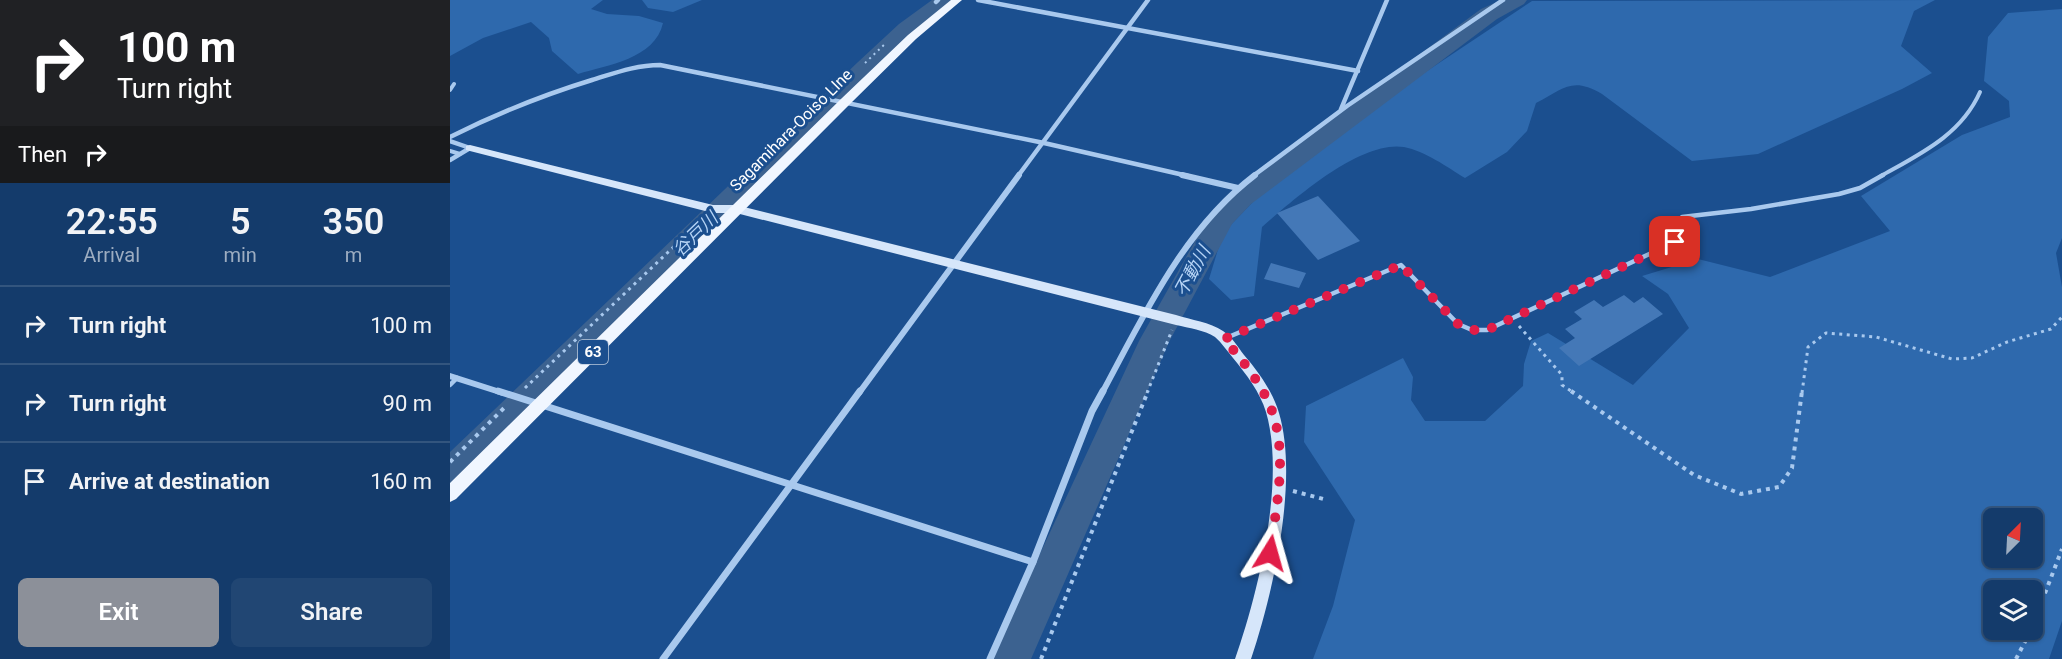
<!DOCTYPE html>
<html lang="en">
<head>
<meta charset="utf-8">
<style>
  body { margin:0; font-family:Roboto,"Noto Sans JP",sans-serif; background:#214673; color:#f1f3f6; height:100vh; display:flex; flex-direction:column; font-size:22px; white-space:nowrap }
  * { box-sizing:border-box; margin:0 }
  p { font-size:20px; color:#9dadc1 }
  .icon { flex:none; width:33px; height:33px; fill:none; stroke:currentColor; stroke-width:2; stroke-linecap:round; stroke-linejoin:round }
  .map { position:relative; flex:1; overflow:hidden }
  .sheet { display:flex; flex-direction:column; background:#143b6b; width:450px }
  .sheet>* { flex:none }
  .hud { background:#202124; color:#fff; overflow:hidden }
  .needle { width:39px; rotate:24deg }
  .tools { position:absolute; left:1533px; top:508px; display:grid; gap:12px }
  .tools a { display:grid; place-items:center; width:60px; height:60px; border-radius:9px; background:#143b6b; box-shadow:0 2px 4px #0004,0 0 0 2px #33557e; font-size:30px }
  .pin { position:absolute; display:grid; place-items:center; width:51px; height:51px; color:#fff; margin:-26px; border-radius:12px; box-shadow:0 3px 9px #0006 }
  .me { position:absolute; width:66px; margin:-33px; rotate:8deg; stroke-linejoin:round; filter:drop-shadow(0 0 4px #0008) }
  .turn { display:flex; align-items:center; gap:21px; height:126px; padding:0 18px; font-size:27px }
  .turn .icon { width:78px; height:78px; stroke-width:2.5 }
  .turn b { display:block; font-size:42px; line-height:51px }
  .then { display:flex; align-items:center; height:57px; padding:0 18px; background:#0003; gap:12px; font-size:22px }
  .eta { display:flex; justify-content:space-evenly; align-items:center; height:102px; text-align:center }
  .eta b { font-size:36px; font-weight:600; line-height:42px }
  .button { display:flex; gap:12px; margin-top:auto; padding:12px 18px }
  .button a { flex:1; height:69px; border-radius:9px; background:#8c9099; color:#fff; font-size:24px; font-weight:600; line-height:69px; text-align:center }
  .button a+a { background:#214673; color:#f1f3f6 }
  ul { padding:0; list-style:none }
  li { display:flex; align-items:center; gap:18px; height:78px; padding:0 18px; border-top:2px solid #33557e }
  li div { flex:1 }
  li b { display:block; font-size:22px }
  li em { font-style:normal }
  main { display:flex; flex:1; min-height:0 }
  .map>svg:first-child { display:block }
  .green { fill:#2e69ad; fill-rule:evenodd }
  .lines { fill:none; stroke-linecap:round; stroke-linejoin:round }
  .river { fill:#3c6290; fill-rule:evenodd }
  .building { fill:#4478b7 }
  .path-far2 { stroke:#a9c9ee; stroke-width:2; stroke-dasharray:2 4; stroke-linecap:butt }
  .path-far1 { stroke:#a9c9ee; stroke-width:3; stroke-dasharray:3 4.5; stroke-linecap:butt }
  .path { stroke:#a9c9ee; stroke-width:4; stroke-dasharray:4 5; stroke-linecap:butt }
  .lane-far1 { stroke:#a9c9ee; stroke-width:4 }
  .lane { stroke:#a9c9ee; stroke-width:4.5 }
  .street-far2 { stroke:#a9c9ee; stroke-width:4.5 }
  .street-far1 { stroke:#a9c9ee; stroke-width:6 }
  .street { stroke:#a9c9ee; stroke-width:7 }
  .secondary { fill:#d6e6fa; fill-rule:evenodd }
  .primary { fill:#f0f6ff; fill-rule:evenodd }
  .route { stroke:#e11d48; stroke-width:10; stroke-dasharray:0 18 }
  .labels { text-anchor:middle; dominant-baseline:central; stroke-width:6; stroke-linejoin:round; paint-order:stroke }
  .shield { fill:#1b4f8f; stroke:#bbcadd; stroke-width:1.5 }
  .shield-label { font-size:15px; font-weight:bold; fill:#fff }
  .street-label { font-size:16px; fill:#fff; stroke:#1b4f8f }
  .water-label { font-size:18px; font-style:italic; fill:#b5d3f5; stroke:#1b4f8f }
</style>
</head>
<body>
<main>
<section class="sheet">
<div class="hud">
<div class="turn"><svg class="icon" aria-label="right" viewBox="0 0 24 24"><path d="M7 20v-9h11M14 6l5 5-5 5"/></svg><div><b>100 m</b>Turn right</div></div>
<div class="then">Then<svg class="icon" aria-label="right" viewBox="0 0 24 24"><path d="M7 20v-9h11M14 6l5 5-5 5"/></svg></div>
</div>
<div class="eta">
<div><b>22:55</b><p>Arrival</p></div>
<div><b>5</b><p>min</p></div>
<div><b>350</b><p>m</p></div>
</div>
<ul>
<li><svg class="icon" aria-label="right" viewBox="0 0 24 24"><path d="M7 20v-9h11M14 6l5 5-5 5"/></svg><div><b>Turn right</b></div><em>100 m</em></li>
<li><svg class="icon" aria-label="right" viewBox="0 0 24 24"><path d="M7 20v-9h11M14 6l5 5-5 5"/></svg><div><b>Turn right</b></div><em>90 m</em></li>
<li><svg class="icon" aria-label="arrive" viewBox="0 0 24 24"><path d="M6 21V4h12l-3 4 3 4H6"/></svg><div><b>Arrive at destination</b></div><em>160 m</em></li>
</ul>
<div class="button"><a>Exit</a><a>Share</a></div>
</section>
<div class="map">
<svg width="1612" height="659" viewBox="0 0 1612 659">
  <rect width="100%" height="100%" fill="#1b4f8f"/>
  <g class="green">
    <path d="M0,0H153L141,9L157,14L189,16L213,23C205,59 157,65 128,74L102,51L99,38L81,22L33,38L0,56Z"/>
    <polygon points="192,0 252,0 223,12 198,8"/>
    <path d="M1485,0L1464,11L1451,46L1482,73L1452,89L1308,154L1242,161L1152,94C1122,76 1113,89 1086,103L1077,131L1057,152L1015,178C997,167 975,151 954,147C910,140 843,200 812,227L804,296L781,300L759,279L773,233L819,185L941,95L1082,1Z"/>
    <path d="M1612,9V238L1606,253L1612,287V621L1599,659H863L883,606L905,520L854,442L856,406L953,358L963,377L961,400L975,421H1035L1073,386L1074,364L1081,341L1098,333L1183,385L1239,328L1218,294L1192,276L1248,259L1320,277L1440,231L1411,196L1512,135L1560,117L1559,101L1534,81L1538,37L1558,13ZM1544,519H1582V558H1544ZM1544,591H1582V630H1544Z"/>
  </g>
  <g class="lines">
    <g class="river">
      <polygon points="482,0 505,0 424,72 12,485 0,489 0,452 408,62 449,24"/>
      <polygon points="1051,0 1077,0 1074,4 1047,19 801,204 782,224 719,342 581,659 541,659 689,341 762,211 783,192 1031,9"/>
    </g>
  </g>
  <g class="building">
    <polygon points="868,196 910,241 868,260 827,213"/>
    <polygon points="821,263 856,273 849,288 814,279"/>
    <polygon points="1174,295 1184,303 1193,297 1213,314 1129,366 1109,348 1125,338 1115,329 1132,319 1124,312 1144,300 1153,307"/>
  </g>
  <g class="lines">
    <polyline class="path-far2" points="415,63 436,43"/>
    <g class="path-far1">
      <polyline points="1069,326 1112,375 1112,385 1124,393"/>
      <polyline points="75,388 253,219"/>
      <polyline points="697,393 722,330"/>
      <polyline points="1352,393 1358,347 1376,333 1426,337 1502,359 1522,358 1557,342 1601,329 1612,317"/>
    </g>
    <g class="path">
      <polyline points="1121,391 1244,475 1291,494 1329,487 1342,468 1352,391"/>
      <polyline points="0,462 57,405"/>
      <polyline points="843,491 877,500"/>
      <polyline points="1582,627 1612,549"/>
      <polyline points="591,659 698,391"/>
      <polyline points="1566,659 1581,630"/>
    </g>
    <g class="lane-far1">
      <polyline points="0,90 4,84"/>
      <polyline points="0,151 10,154"/>
      <path d="M1431,176C1470,154 1511,135 1530,92"/>
    </g>
    <g class="lane">
      <polyline points="776,338 951,265 1008,324 1022,330 1037,330 1225,242 1232,217 1301,209 1389,194 1410,188 1433,175"/>
      <polyline points="0,385 7,378"/>
    </g>
    <g class="street-far2">
      <polyline points="528,0 908,71"/>
      <polyline points="486,2 488,0"/>
      <polyline points="891,109 937,0"/>
      <path d="M0,137C46,114 93,95 142,80C165,73 186,65 210,65L594,143L738,176"/>
      <polyline points="0,141 20,148 0,160"/>
      <polyline points="568,176 698,0"/>
      <polyline points="803,176 897,106 1053,0"/>
    </g>
    <g class="street-far1">
      <polyline points="732,175 788,188"/>
      <polyline points="0,376 53,393"/>
      <polyline points="409,393 569,175"/>
      <path d="M652,393C694,315 733,230 805,175"/>
    </g>
    <g class="street">
      <polyline points="48,391 583,562"/>
      <polyline points="213,659 410,391"/>
      <polyline points="540,659 583,562 642,411 653,391"/>
    </g>
    <path class="secondary" d="M20,145L263,205H286L726,315C741,320 760,322 773,331C782,337 788,347 794,355C808,371 823,392 829,413C849,481 823,593 801,659H785C808,594 836,480 816,412C810,392 796,374 783,358C777,351 772,343 765,337C754,330 739,328 726,325L286,213H263L16,150V146Z"/>
    <polygon class="primary" points="501,0 512,0 466,39 400,104 6,499 0,502 0,483 392,98 458,35"/>
  </g>
  <g class="lines">
    <path class="route" d="M820,553C826,508 838,456 822,411C812,384 793,361 774,339L951,265L1008,324L1022,330H1037L1225,242"/>
  </g>
  <g class="labels">
    <rect class="shield" x="128" y="340" width="30" height="24" rx="4.5"/>
    <g class="shield-label">
      <text x="143" y="352">63</text>
    </g>
    <g class="street-label">
      <text transform="translate(341 130) rotate(-45)">Sagamihara-Ooiso LIne</text>
    </g>
    <g class="water-label">
      <text transform="translate(245 234) rotate(-44)">谷戸川</text>
      <text transform="translate(742 271) rotate(-61)">不動川</text>
    </g>
  </g>
</svg>
<div class="tools">
<a><svg class="needle" viewBox="-14 -14 28 28"><path d="M0-13l5 13h-10z" fill="#e53935"/><path d="M0 13l5-13h-10z" fill="#9dadc1"/></svg></a>
<a><svg class="icon" aria-label="layers" viewBox="0 0 24 24"><path d="M12 4l9 5-9 5-9-5zM3 14l9 5 9-5"/></svg></a>
</div>
<div class="pin" style="left:1225px;top:242px;background:#d93025"><svg class="icon" aria-label="arrive" viewBox="0 0 24 24"><path d="M6 21V4h12l-3 4 3 4H6"/></svg></div>
<svg class="me" style="left:820px;top:553px" viewBox="-20 -20 40 40"><path d="M0-17L14 15 0 8-14 15z" fill="#e11d48" stroke="#fff" stroke-width="4"/></svg>
</div>
</main>
</body>
</html>
